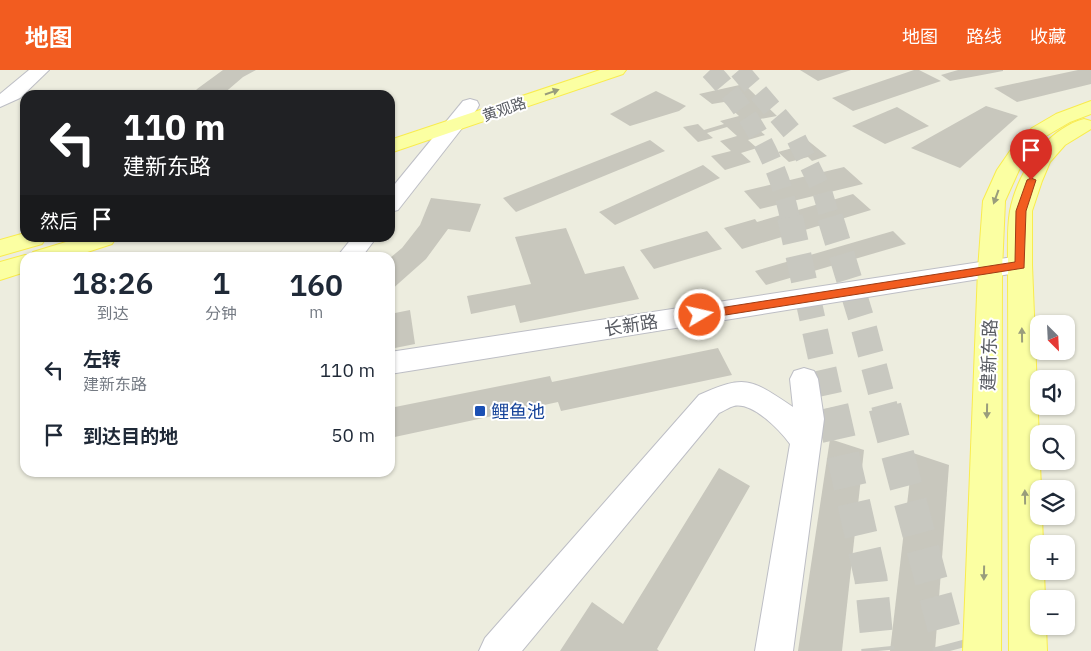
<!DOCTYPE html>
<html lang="zh">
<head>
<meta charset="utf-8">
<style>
  body { margin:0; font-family:"IBM Plex Sans","Noto Sans SC",sans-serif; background:#f6f6f7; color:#1f2937; height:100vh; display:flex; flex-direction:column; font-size:19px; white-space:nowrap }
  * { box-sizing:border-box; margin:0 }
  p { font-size:16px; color:#747a83 }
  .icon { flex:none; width:28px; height:28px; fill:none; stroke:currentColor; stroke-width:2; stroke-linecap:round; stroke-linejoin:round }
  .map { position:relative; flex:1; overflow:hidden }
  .sheet { position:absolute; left:20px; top:182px; width:375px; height:225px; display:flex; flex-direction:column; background:#fff; border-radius:15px; box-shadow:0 1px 4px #0004 }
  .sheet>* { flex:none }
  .hud { position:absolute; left:20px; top:20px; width:375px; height:152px; border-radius:15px; box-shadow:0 1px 4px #0004; background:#202124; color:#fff; overflow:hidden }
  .needle { width:32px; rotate:156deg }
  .buttons { position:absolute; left:1030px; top:245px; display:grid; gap:10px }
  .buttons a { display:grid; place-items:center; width:45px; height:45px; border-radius:10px; background:#fff; box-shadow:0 1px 4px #0004; font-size:25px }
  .pin { position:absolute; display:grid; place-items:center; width:42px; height:42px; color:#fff; margin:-51px -21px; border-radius:50% 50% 50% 0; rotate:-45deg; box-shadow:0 0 5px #0007 }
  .pin .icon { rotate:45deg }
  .me { position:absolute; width:55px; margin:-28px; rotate:81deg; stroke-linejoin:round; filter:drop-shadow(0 0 4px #0008) }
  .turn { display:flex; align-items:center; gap:18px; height:105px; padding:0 20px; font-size:22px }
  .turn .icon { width:65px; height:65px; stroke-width:2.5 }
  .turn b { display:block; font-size:35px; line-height:42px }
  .then { display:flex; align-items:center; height:48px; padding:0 20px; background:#0003; gap:10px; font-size:19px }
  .eta { display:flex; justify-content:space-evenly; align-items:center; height:85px; text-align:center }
  .eta b { font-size:30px; font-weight:600; line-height:35px }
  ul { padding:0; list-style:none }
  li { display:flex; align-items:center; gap:15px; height:65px; padding:0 20px }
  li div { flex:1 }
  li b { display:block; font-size:19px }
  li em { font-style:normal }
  header { display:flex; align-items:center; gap:30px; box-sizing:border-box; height:70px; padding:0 25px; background:#f25c20; color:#fff }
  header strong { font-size:24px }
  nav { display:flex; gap:28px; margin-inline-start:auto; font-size:18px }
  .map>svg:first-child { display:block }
  .building { fill:#c8c7bd }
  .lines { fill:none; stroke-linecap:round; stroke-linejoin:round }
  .major-tunnel-far2 { stroke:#c8c8c0; stroke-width:20; stroke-dasharray:20 10; stroke-linecap:butt }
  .major-tunnel-far1 { stroke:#c8c8c0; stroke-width:26; stroke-dasharray:26 13; stroke-linecap:butt }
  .major-tunnel { stroke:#c8c8c0; stroke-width:33; stroke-dasharray:33 16; stroke-linecap:butt }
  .minor-casing { stroke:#bdbec5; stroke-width:2 }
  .major-casing { stroke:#f9ec4d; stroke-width:2 }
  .minor { fill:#fff; fill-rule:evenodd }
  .major { fill:#fbffa2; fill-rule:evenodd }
  .oneway { fill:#999d7c }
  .route { fill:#f25c20; stroke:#9d3c15 }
  .transit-dot { fill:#1a4fb4; stroke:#fff; stroke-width:2 }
  .labels { text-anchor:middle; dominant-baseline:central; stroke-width:4; stroke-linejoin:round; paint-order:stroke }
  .far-street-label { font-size:15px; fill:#585b62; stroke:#fff }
  .street-label { font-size:18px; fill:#585b62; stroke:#fff }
  .transit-label { font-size:18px; fill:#164399; stroke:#fff; text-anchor:start }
</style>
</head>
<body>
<header>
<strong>地图</strong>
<nav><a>地图</a><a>路线</a><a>收藏</a></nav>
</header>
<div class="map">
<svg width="1091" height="581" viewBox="0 0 1091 581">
  <rect width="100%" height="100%" fill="#ededdf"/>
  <g class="building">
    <polygon points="223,0 256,0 243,7 222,25 192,25 197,19"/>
    <polygon points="800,0 851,0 818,11"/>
    <polygon points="914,0 919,0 941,11 853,41 832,28"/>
    <polygon points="958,0 1003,0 1003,1 950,11 941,5"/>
    <polygon points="1078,0 1091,0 1091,14 1017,32 994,18"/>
    <polygon points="744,14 777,46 749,51 765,65 748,70 757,78 741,83 751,92 725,100 711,86 731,81 720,71 737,66 727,57 707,63 713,68 698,72 683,57 698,54 704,60 724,54 720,51 739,46 724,32 712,34 699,24"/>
    <polygon points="656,21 686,36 679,41 630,56 610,44"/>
    <polygon points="986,36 1018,46 960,98 911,78"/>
    <polygon points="897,37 929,56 885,74 852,56"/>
    <polygon points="806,69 827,86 812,91 808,87 789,92 778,82 796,77 791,73"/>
    <polygon points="650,70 665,81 516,142 503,128"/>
    <polygon points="703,95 720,108 615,155 599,142"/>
    <polygon points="844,97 863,114 760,139 744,121"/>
    <polygon points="853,124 871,140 742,179 724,158 755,149 757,152"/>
    <polygon points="431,128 481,134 470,162 448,159 426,189 390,221 390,188 402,178 420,155"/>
    <polygon points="566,158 585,204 624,196 639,229 520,253 515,235 471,244 467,226 531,214 515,167"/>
    <polygon points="707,161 722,179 654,199 640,180"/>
    <polygon points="893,161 906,174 766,215 755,201"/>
    <polygon points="410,240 415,274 390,279 390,244"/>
    <polygon points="718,278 732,305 561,341 558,332 390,368 390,338 550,306 552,312"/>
    <polygon points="830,369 864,380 842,581 798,581"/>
    <polygon points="913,383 949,395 935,581 890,581"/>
    <polygon points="719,398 750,416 657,579 659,581 560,581 592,532 623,554"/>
  </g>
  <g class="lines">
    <g class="major-tunnel-far2">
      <path d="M710,0C750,42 778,91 790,148"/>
      <polyline points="739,0 794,64 822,121 830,148"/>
    </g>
    <g class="major-tunnel-far1">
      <polyline points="790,147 832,338"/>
      <polyline points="830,147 862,251 885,338"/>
    </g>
    <g class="major-tunnel">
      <polyline points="832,337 871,509 878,581"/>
      <polyline points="885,337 950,581"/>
    </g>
    <defs>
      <g id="minor">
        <polygon points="29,0 49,0 20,28 0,37 0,24"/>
        <polygon points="470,29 477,31 479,35 477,39 398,140 390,142 390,120 463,31"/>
        <polygon points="352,168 376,168 361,188 336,188"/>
        <polygon points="1020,186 1029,189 1032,195 1029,201 390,304 390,282"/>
        <path d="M804,298L814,301L818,309L824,349L793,581H755L790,374C780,360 753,332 734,336C729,337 724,341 719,343L522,581H479L485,568L699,325C746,304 751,309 793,337L790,309L794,301Z"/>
      </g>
      <g id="major">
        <polygon points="600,0 626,0 623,4 390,83 390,70"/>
        <polygon points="1091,31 1091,44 1070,52 1046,66 1028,84 1019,100 1005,131 1002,200 1001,581 963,581 978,200 983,131 997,100 1010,81 1032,58 1056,44"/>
        <path d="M1084,49L1091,51V59L1065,75L1050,92L1042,111L1032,141V195L1041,419H1039V446H1042L1043,474H1039V501H1044L1045,529H1039V556H1046L1047,581H1009L1008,195C1008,178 1007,158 1010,141C1017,104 1046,59 1084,49Z"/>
        <polygon points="25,163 25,168 46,168 42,174 0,186 0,170"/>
        <polygon points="79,168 116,168 112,174 69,188 25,188 25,202 0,210 0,192 25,185 30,186 33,182"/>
      </g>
    </defs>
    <use href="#minor" class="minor-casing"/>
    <use href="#major" class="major-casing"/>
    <use href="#minor" class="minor"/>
    <use href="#major" class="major"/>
  </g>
  <defs><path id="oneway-solid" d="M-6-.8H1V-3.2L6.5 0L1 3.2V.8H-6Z" transform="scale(1.25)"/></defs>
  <g class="oneway">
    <use href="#oneway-solid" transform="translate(552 22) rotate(-19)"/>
    <use href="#oneway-solid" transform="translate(996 127) rotate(110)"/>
    <use href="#oneway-solid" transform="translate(1022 265) rotate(-91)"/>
    <use href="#oneway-solid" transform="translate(987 341) rotate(91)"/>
    <use href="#oneway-solid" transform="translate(1025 427) rotate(-91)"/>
    <use href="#oneway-solid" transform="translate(984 503) rotate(91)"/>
  </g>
  <polygon class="route" points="1031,108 1036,110 1026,141 1024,198 700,249 694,245 700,241 1015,192 1016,141 1027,110"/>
  <rect class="transit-dot" x="474" y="335" width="12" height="12" rx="2.5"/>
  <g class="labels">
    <g class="far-street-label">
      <text transform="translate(504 39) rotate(-19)">黄观路</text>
    </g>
    <g class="street-label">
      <text transform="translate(631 255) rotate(-9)">长新路</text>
      <text transform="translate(989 285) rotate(-88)">建新东路</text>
    </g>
    <g class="transit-label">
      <text x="491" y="341">鲤鱼池</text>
    </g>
  </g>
</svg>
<div class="buttons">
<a><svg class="needle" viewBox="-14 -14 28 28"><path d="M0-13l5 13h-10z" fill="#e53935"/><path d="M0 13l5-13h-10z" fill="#747a83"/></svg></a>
<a><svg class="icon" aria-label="sound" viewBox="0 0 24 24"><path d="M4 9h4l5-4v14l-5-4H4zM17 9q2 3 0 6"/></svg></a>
<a><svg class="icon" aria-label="search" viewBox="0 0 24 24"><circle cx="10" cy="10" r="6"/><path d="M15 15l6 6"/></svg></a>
<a><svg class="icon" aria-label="layers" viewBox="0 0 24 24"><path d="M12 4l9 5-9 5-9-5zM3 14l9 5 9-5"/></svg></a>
<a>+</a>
<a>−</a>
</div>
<div class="pin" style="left:1031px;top:110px;background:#d93025"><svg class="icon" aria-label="arrive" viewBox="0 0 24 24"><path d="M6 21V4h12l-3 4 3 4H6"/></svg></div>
<svg class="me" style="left:700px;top:245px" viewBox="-20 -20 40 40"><circle r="17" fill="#f25c20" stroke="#fff" stroke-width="3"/><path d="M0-11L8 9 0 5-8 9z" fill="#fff"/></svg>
<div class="hud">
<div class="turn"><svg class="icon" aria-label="left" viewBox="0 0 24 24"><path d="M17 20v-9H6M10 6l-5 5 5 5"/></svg><div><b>110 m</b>建新东路</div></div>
<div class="then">然后<svg class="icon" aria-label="arrive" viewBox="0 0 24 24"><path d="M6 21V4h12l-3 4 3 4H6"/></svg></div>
</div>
<section class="sheet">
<div class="eta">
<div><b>18:26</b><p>到达</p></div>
<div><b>1</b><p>分钟</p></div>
<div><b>160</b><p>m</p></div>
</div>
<ul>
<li><svg class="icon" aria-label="left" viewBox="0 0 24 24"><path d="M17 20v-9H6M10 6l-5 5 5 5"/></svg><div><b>左转</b><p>建新东路</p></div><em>110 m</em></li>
<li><svg class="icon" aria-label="arrive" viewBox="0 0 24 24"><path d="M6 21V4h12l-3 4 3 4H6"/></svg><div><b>到达目的地</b></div><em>50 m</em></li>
</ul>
</section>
</div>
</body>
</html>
